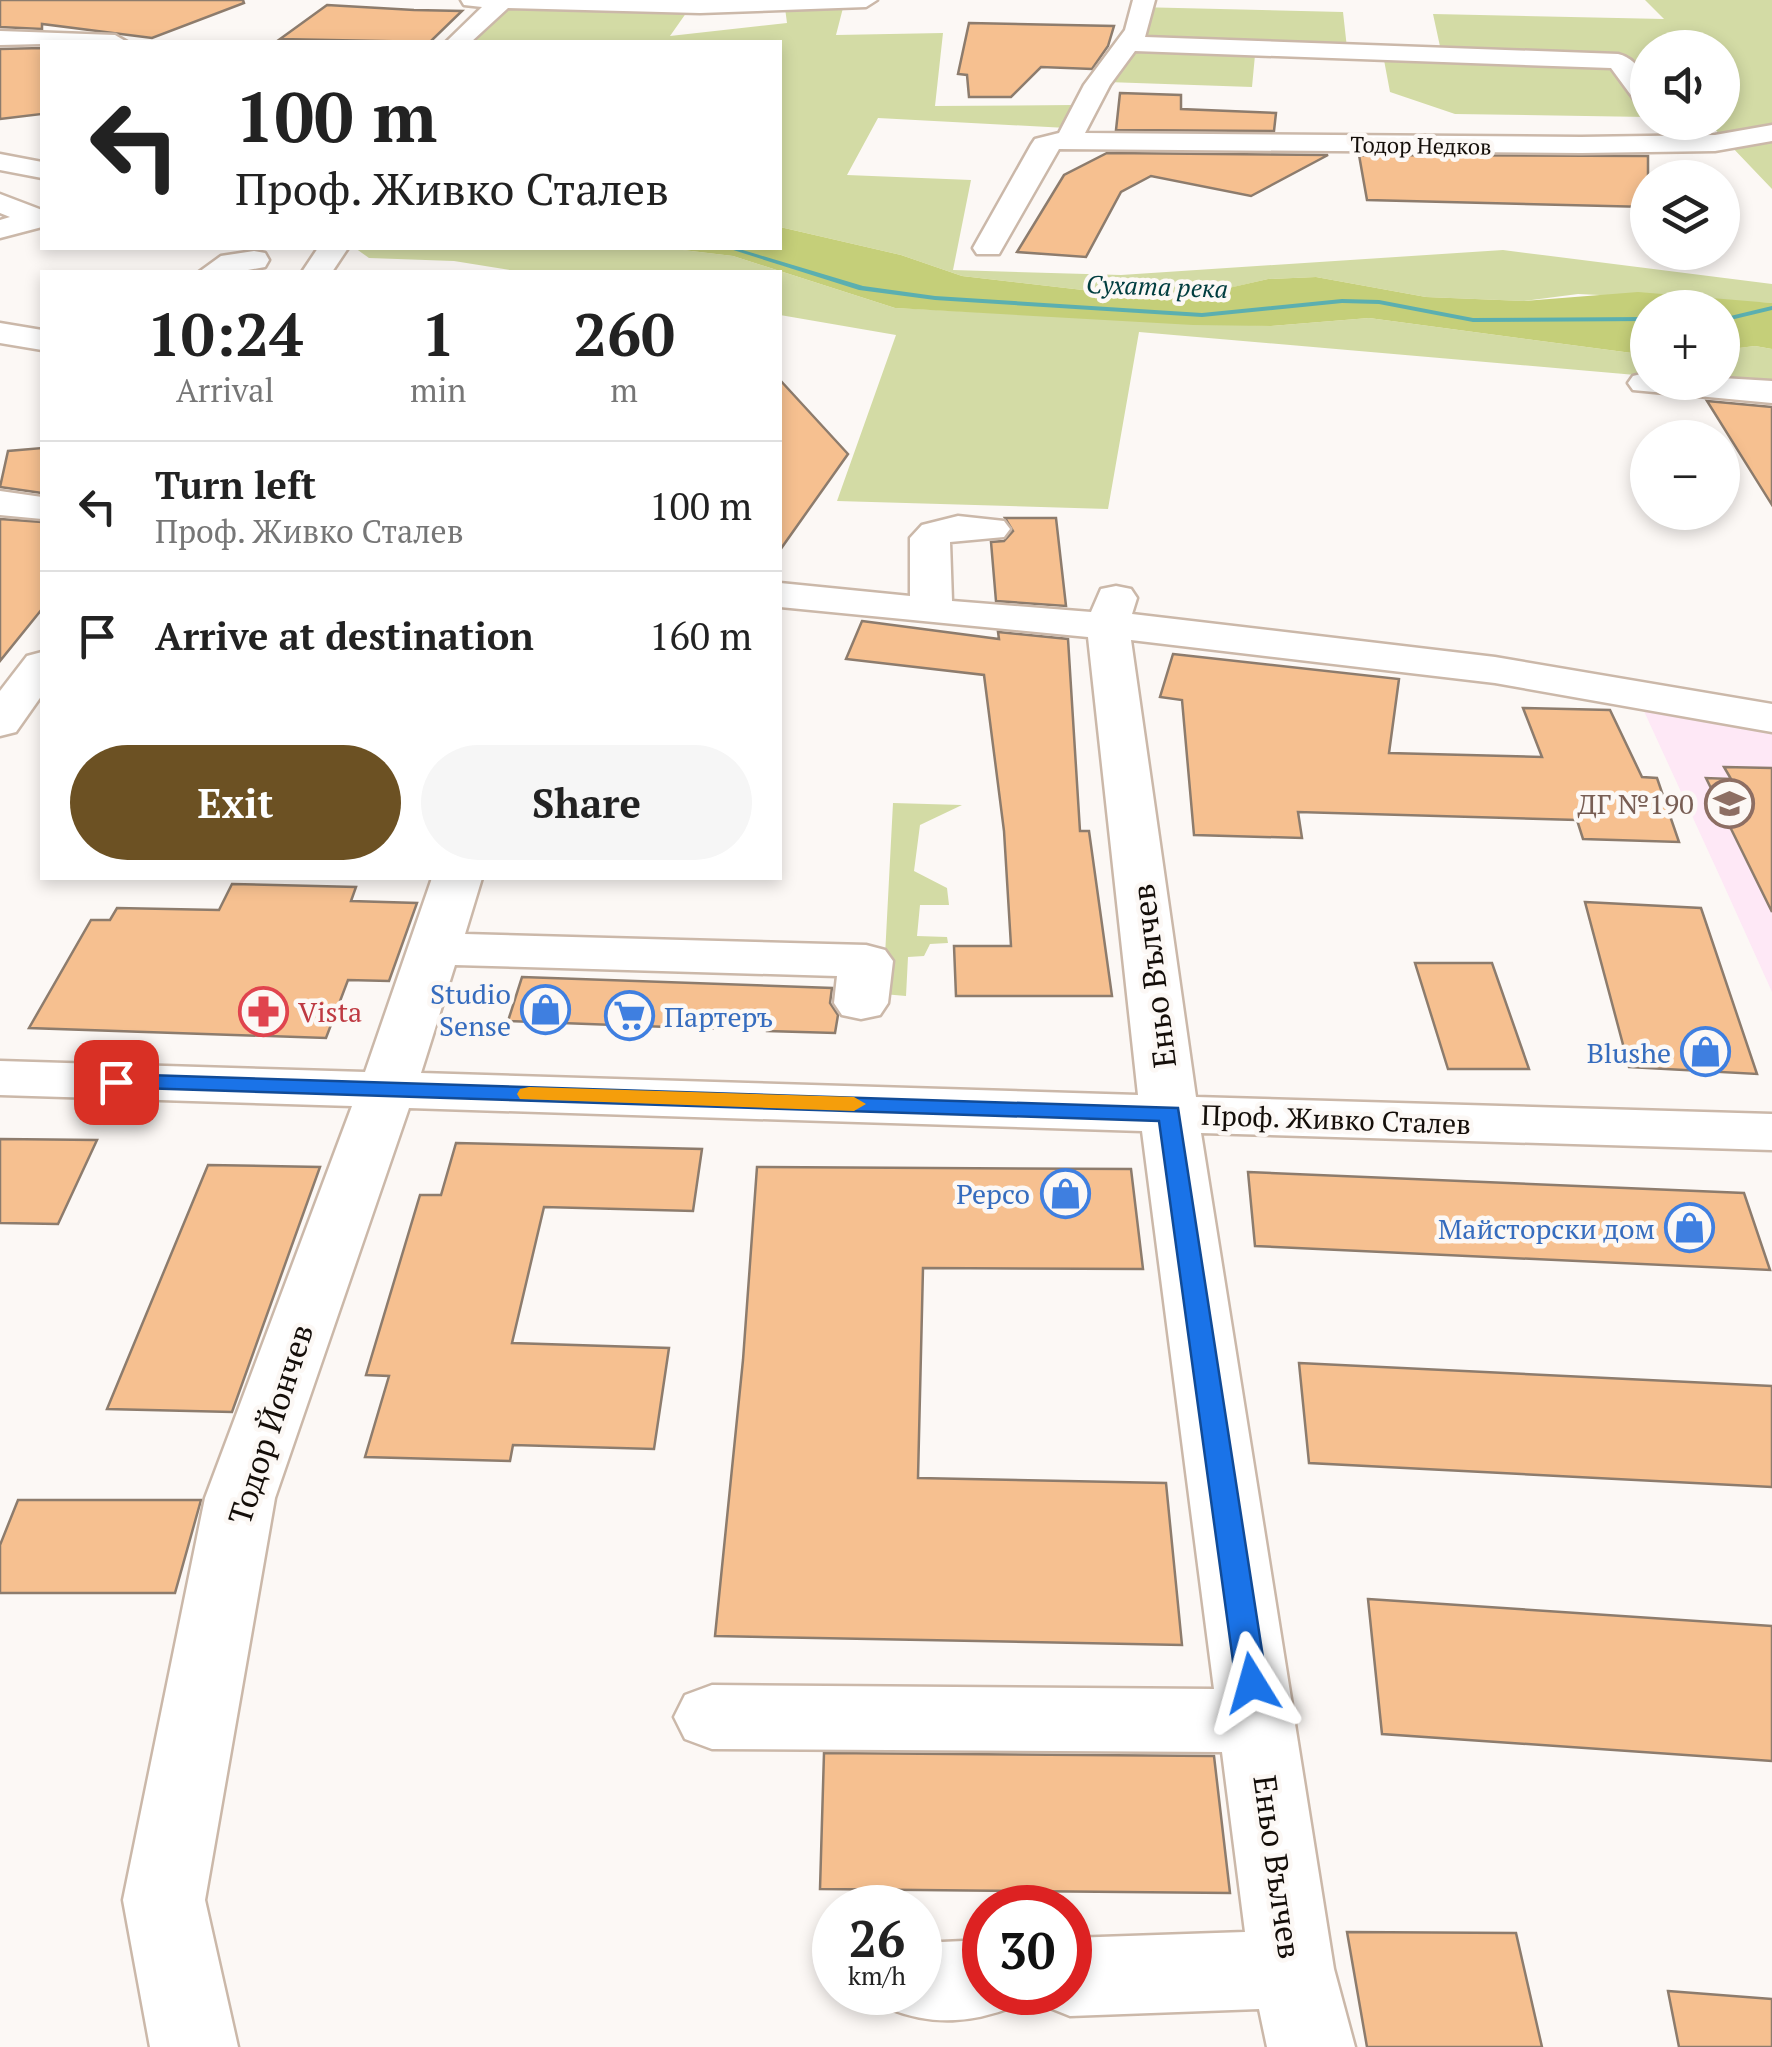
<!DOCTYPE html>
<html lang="en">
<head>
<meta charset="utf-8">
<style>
  body { margin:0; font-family:"PT Serif",serif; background:#f6f6f6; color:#222; height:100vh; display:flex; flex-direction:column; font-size:38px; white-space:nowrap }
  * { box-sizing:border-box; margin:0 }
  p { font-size:32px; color:#767676 }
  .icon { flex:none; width:55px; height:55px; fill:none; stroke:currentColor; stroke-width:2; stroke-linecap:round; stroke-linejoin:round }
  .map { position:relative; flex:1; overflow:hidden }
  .sheet { position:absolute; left:40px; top:270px; width:742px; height:610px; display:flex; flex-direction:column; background:#fff; border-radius:0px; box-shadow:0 5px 15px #0003 }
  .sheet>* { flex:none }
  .hud { position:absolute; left:40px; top:40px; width:742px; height:210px; border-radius:0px; box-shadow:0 5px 15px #0003; background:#fff; color:#222; overflow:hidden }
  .buttons { position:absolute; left:1630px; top:30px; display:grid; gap:20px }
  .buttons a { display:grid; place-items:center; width:110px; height:110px; border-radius:50%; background:#fff; box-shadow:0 5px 15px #0003; font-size:50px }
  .speed { position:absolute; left:812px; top:1885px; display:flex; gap:20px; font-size:50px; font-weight:700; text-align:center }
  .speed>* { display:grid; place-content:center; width:130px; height:130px; border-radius:50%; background:#fff; box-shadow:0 5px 15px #0003; line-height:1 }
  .speed small { font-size:25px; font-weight:400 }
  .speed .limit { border:15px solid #d22; background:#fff; color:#111 }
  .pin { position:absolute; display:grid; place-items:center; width:85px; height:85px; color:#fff; margin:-42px; border-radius:20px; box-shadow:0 5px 15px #0006 }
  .me { position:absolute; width:110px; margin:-55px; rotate:352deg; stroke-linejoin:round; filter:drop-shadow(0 0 8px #0008) }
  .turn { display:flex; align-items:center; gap:35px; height:210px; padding:0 30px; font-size:45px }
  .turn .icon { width:130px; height:130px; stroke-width:2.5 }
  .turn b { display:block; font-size:70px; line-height:85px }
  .eta { display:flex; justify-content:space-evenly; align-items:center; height:170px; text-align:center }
  .eta b { font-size:60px; font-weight:700; line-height:70px }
  .action { display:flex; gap:20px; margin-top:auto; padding:20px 30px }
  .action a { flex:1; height:115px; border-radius:60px; background:#6c5123; color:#fff; font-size:40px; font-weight:700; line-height:115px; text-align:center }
  .action a+a { background:#f6f6f6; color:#222 }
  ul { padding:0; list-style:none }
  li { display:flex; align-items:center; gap:30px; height:130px; padding:0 30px; border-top:2px solid #e0e0e0 }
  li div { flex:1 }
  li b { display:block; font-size:38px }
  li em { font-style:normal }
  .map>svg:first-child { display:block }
  .education { fill:#fee8f6 }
  .green { fill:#d3dba5 }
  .forest { fill:#c5cf79 }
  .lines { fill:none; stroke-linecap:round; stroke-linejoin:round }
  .stream { fill:#5bafb0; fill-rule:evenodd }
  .building { fill:#f6c090; stroke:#8d7c6d; stroke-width:2.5 }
  .minor-casing { stroke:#cbb8a9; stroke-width:5 }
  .minor { fill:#fff; fill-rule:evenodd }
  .route { fill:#1a73e8; stroke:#114b97; stroke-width:2.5 }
  .slow { fill:#f59e0b }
  .labels { text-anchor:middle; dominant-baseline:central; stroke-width:9; stroke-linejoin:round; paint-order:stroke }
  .far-street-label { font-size:22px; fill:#140e09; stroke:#fcf8f5 }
  .far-water-label { font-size:25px; font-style:italic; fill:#003d3f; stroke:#fcf8f5 }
  .education-label { font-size:28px; fill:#785e54; stroke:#fcf8f5; text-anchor:end }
  .shop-label { font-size:28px; fill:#366cbe; stroke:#fcf8f5; text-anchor:end }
  .health-label { font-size:28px; fill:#be3a42; stroke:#fcf8f5; text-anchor:start }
  .street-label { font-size:28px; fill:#140e09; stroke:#fcf8f5 }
  .near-street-label { font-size:32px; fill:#140e09; stroke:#fcf8f5 }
</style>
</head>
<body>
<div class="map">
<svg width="1772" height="2047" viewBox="0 0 1772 2047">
  <rect width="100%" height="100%" fill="#fcf8f5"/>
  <polygon class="education" points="1643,709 1772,727 1772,992 1721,879"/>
  <g class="green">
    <polygon points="1645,0 1772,0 1772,189 1709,123 1722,122 1722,48 1648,48 1647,117 1455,114 1390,92 1384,60 1255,55 1252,87 1107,82 1085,129 878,118 847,175 971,180 953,270 1121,275 1503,250 1772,284 1772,303 1578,294 1524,301 1426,297 1316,277 1268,279 1225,289 1135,296 962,276 901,255 780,227 780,42 472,42 512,5 689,9 670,36 787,23 785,8 844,4 836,35 943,33 935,106 1074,105 1108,62 1136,7 1343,12 1347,48 1441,51 1433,14 1664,19"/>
    <polygon points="355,248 666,248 733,256 895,308 1271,326 1369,318 1647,355 1647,376 1139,332 1108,509 837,501 896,335 780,315 780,272 522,272 454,261 369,258"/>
    <polygon points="1755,346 1772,349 1772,382 1723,380 1722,350"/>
    <polygon points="893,803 962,805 920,825 914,871 947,888 949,905 920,905 917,936 947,937 948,943 930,944 924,956 908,957 906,996 883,994"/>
  </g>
  <polygon class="forest" points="780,227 901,255 962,276 1135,296 1224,289 1268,279 1316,277 1426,297 1524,301 1638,292 1772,303 1772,349 1755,346 1723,350 1722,308 1648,308 1647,355 1369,318 1271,326 1193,325 895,308 733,256 666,248 780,248"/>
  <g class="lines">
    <g class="stream">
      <polygon points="727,248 736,248 863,286 935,296 1202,313 1342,299 1379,300 1473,318 1648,317 1648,321 1473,322 1379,304 1342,303 1202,317 935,300 859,290"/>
      <polygon points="1772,306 1772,310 1722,322 1722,318"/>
    </g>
  </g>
  <g class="building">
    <polygon points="0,0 243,0 244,3 152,38 42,24 42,29 0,27"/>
    <polygon points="327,5 414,10 462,11 430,42 280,39"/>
    <polygon points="969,23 1114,26 1108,46 1092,69 1041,67 1011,97 969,97 967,75 958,74"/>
    <polygon points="42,48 42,114 0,119 0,49"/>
    <polygon points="1120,93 1181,95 1181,109 1276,113 1274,131 1116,130"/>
    <polygon points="1107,153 1328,155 1251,196 1151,176 1121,192 1086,257 1017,252 1064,175"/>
    <polygon points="1359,155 1648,156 1648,207 1367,200"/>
    <polygon points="780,380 848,454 780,550"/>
    <polygon points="1707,401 1772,407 1772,505"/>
    <polygon points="42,448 42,493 0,487 8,451"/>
    <polygon points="1005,518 1056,518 1066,606 996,601 991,542 1004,541 1013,531"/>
    <polygon points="0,519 42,522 42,609 0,661"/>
    <polygon points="862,621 999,639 998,632 1068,639 1080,831 1089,831 1112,996 956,996 954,946 1011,946 1004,831 984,675 846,659"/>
    <polygon points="1173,654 1399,679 1389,753 1542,757 1523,708 1610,710 1642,777 1657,778 1679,842 1583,839 1577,820 1298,812 1302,838 1194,835 1182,700 1160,697"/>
    <polygon points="1724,767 1772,768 1772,912 1706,778 1731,779"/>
    <polygon points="232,884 356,887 351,901 417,903 389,981 348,980 326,1038 29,1028 91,920 110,920 117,908 219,910"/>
    <polygon points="1585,902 1701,908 1757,1074 1629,1067"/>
    <polygon points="1415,963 1492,963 1529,1069 1448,1069"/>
    <polygon points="522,977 832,988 830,1003 838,1015 835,1033 767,1031 767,1023 723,1018 721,1029 508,1021"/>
    <polygon points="0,1139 97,1140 58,1224 0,1223"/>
    <polygon points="456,1143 702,1149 693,1211 544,1207 512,1343 669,1348 654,1449 513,1445 510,1461 365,1457 389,1376 366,1375 420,1195 441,1195"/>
    <polygon points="208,1165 320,1167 232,1412 107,1409"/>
    <polygon points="757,1167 1131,1169 1143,1269 923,1268 918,1478 1166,1483 1182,1645 715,1636 743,1360"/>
    <polygon points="1248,1172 1744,1193 1770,1270 1255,1246"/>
    <polygon points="1299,1363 1772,1386 1772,1487 1309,1463"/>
    <polygon points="18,1500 201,1500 175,1593 0,1593 0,1545"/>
    <polygon points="1368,1599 1772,1626 1772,1761 1382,1734"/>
    <polygon points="824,1753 1214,1756 1230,1893 820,1889"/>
    <polygon points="1347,1932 1516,1933 1542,2047 1367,2047"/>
    <polygon points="1668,1991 1772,1999 1772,2047 1679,2047"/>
  </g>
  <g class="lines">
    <defs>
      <g id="minor">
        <polygon points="461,0 877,0 866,7 700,13 508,8 471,42 446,42 482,7 464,5"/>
        <path d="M1133,0H1155L1145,37L1618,54C1643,60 1648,87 1648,109L1639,106L1611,68L1135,51L1110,85L1085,133L1581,137L1715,135L1772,125V141L1715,151L1581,153L1059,149L999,254H977L973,248L1031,145L1035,139L1059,133L1084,85L1125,30Z"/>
        <polygon points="0,31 115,35 127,42 0,45"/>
        <polygon points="0,154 42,162 42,178 0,170"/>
        <polygon points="0,194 42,210 42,227 0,238 0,220 10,217 0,213"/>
        <polygon points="318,248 348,248 332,272 302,272"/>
        <polygon points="254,251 265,253 269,260 265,267 237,272 199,272 221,256"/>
        <polygon points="0,323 42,330 42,350 0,343"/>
        <polygon points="1645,373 1648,382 1722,382 1722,378 1772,381 1772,403 1633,390 1628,383 1633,376"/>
        <polygon points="0,491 42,497 42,519 0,515"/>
        <polygon points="958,516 1004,521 1010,529 1004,537 950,542 952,601 1091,612 1101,589 1116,586 1131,589 1137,598 1132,614 1495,657 1772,704 1772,732 1495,683 1131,640 1196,1097 1772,1114 1772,1150 1201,1133 1334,1969 1355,2047 1267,2047 1259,2009 1070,2016 1040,2004 1034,1992 1070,1992 1070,1938 1245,1932 1222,1752 712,1749 685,1739 674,1717 685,1695 712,1685 1214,1689 1142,1131 409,1108 275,1498 205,1900 238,2047 150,2047 123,1900 205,1498 352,1106 0,1095 0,1061 365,1072 432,878 482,878 465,934 866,945 885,950 893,961 888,1003 880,1015 861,1019 842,1015 834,1003 837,976 455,965 421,1073 1138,1095 1088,637 780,607 780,583 910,596 910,538 922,525"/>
        <polygon points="42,652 42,695 16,732 0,736 0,691 27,656"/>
        <path d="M985,1940V1992H1021L1015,2006C972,2023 933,2026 890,2009L882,1992H920V1943Z"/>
      </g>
    </defs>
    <use href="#minor" class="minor-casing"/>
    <use href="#minor" class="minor"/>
  </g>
  <polygon class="route" points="116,1074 1178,1108 1267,1683 1263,1692 1252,1696 1240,1692 1236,1683 1159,1121 108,1087 104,1082"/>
  <polygon class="slow" points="529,1087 854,1097 866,1104 854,1111 520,1099 517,1094 520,1089"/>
  <defs>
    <symbol id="school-ring" viewBox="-11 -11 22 22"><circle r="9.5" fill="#fcf8f5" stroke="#8d6e63" stroke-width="1.5"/><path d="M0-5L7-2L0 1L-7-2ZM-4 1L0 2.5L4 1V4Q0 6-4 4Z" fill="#8d6e63"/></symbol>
    <symbol id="shop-ring" viewBox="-11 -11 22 22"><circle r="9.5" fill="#fcf8f5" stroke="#3f7fe0" stroke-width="1.5"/><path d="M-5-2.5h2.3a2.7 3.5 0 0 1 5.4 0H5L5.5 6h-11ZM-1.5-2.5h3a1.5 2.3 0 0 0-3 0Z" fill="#3f7fe0"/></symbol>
    <symbol id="pharmacy-ring" viewBox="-11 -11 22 22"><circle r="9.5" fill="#fcf8f5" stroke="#e0444e" stroke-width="1.5"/><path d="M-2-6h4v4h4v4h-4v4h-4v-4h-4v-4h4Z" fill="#e0444e"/></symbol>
    <symbol id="supermarket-ring" viewBox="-11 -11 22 22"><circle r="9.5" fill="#fcf8f5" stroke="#3f7fe0" stroke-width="1.5"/><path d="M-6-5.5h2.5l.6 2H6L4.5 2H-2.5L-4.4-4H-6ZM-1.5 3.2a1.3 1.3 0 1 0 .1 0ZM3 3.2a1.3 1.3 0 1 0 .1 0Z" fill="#3f7fe0"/></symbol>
  </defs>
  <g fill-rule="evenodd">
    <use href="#school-ring" x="1702" y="776" width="55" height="55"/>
    <use href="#shop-ring" x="518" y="982" width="55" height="55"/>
    <use href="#pharmacy-ring" x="236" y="984" width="55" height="55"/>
    <use href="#supermarket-ring" x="602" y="988" width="55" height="55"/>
    <use href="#shop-ring" x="1678" y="1024" width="55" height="55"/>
    <use href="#shop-ring" x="1038" y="1166" width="55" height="55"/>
    <use href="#shop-ring" x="1662" y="1200" width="55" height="55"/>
  </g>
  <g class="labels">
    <g class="far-street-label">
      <text transform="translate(1421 145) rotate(1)">Тодор Недков</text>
    </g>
    <g class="far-water-label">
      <text transform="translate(1157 286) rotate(2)">Сухата река</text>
    </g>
    <g class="education-label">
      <text x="1694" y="803">ДГ №190</text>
    </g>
    <g class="shop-label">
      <text x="511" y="993">Studio<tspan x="511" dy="32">Sense</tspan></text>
      <text x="664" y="1016" text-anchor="start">Партеръ</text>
      <text x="1671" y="1052">Blushe</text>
      <text x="1030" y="1193">Pepco</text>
      <text x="1655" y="1228">Майсторски дом</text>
    </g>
    <g class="health-label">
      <text x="298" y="1011">Vista</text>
    </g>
    <g class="street-label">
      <text transform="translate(1336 1119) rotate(2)">Проф. Живко Сталев</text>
    </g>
    <g class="near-street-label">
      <text transform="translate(1153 976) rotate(-97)">Еньо Вълчев</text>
      <text transform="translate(270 1424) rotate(-72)">Тодор Йончев</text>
      <text transform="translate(1278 1867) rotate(82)">Еньо Вълчев</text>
    </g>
  </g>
</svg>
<div class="buttons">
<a><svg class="icon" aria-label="sound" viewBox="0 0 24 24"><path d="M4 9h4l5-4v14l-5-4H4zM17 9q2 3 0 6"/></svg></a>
<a><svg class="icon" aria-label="layers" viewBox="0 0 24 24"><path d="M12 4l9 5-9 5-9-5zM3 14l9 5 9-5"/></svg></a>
<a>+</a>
<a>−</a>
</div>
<div class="speed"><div>26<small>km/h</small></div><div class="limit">30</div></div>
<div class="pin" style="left:116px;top:1082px;background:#d93025"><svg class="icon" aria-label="arrive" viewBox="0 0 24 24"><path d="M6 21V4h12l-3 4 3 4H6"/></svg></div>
<svg class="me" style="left:1252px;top:1683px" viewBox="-20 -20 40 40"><path d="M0-17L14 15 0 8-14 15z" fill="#1a73e8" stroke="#fff" stroke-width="4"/></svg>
<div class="hud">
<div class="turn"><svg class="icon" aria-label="left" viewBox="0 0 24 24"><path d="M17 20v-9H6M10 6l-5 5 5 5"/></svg><div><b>100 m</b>Проф. Живко Сталев</div></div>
</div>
<section class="sheet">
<div class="eta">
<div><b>10:24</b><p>Arrival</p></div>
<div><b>1</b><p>min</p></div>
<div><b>260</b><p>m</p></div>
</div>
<ul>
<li><svg class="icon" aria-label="left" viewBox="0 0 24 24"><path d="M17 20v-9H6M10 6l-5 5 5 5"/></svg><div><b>Turn left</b><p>Проф. Живко Сталев</p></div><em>100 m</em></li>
<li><svg class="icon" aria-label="arrive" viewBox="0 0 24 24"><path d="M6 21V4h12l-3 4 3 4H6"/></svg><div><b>Arrive at destination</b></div><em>160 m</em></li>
</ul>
<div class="action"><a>Exit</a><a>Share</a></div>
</section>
</div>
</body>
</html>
